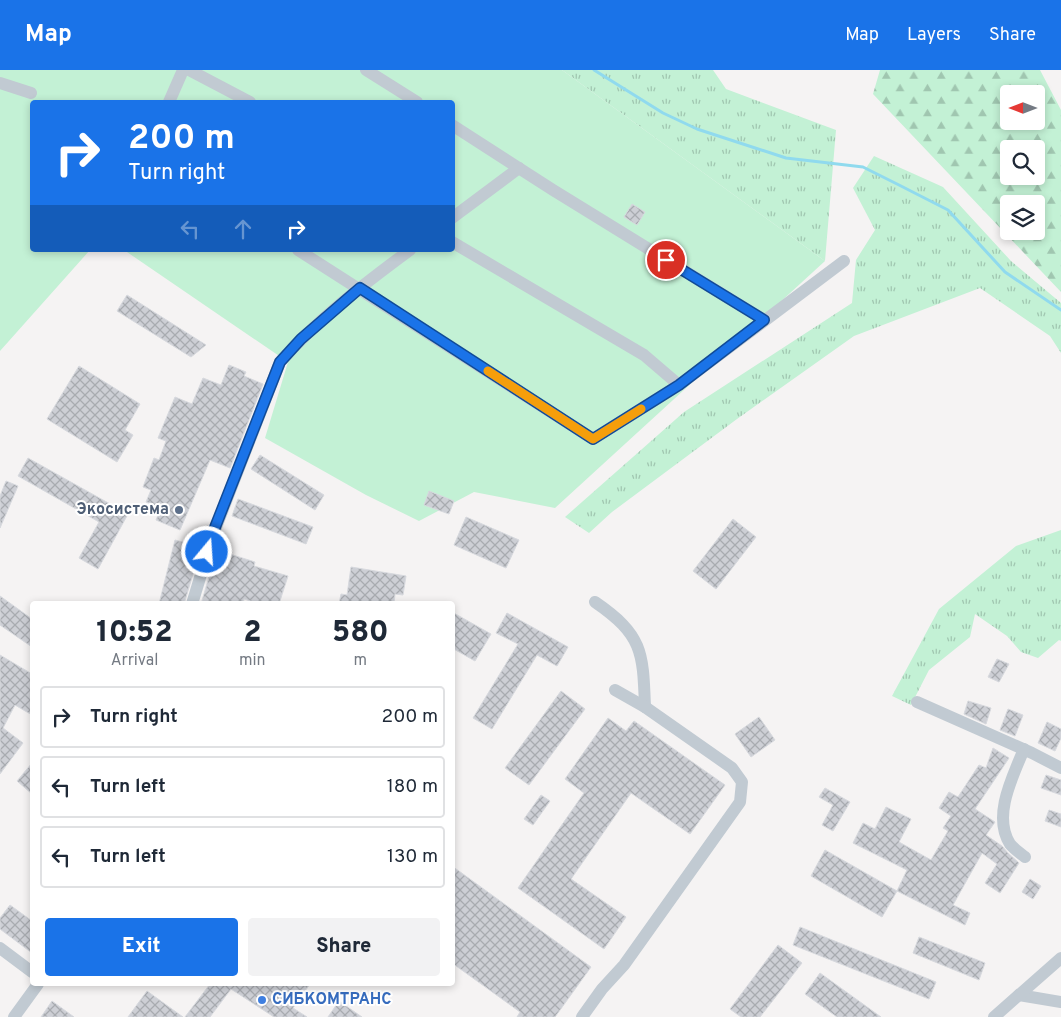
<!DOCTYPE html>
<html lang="en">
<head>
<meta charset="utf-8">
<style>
  body { margin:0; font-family:Overpass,sans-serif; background:#f2f2f3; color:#1f2937; height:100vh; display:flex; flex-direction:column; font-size:19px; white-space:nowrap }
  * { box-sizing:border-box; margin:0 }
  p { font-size:16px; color:#747a83 }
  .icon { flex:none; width:28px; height:28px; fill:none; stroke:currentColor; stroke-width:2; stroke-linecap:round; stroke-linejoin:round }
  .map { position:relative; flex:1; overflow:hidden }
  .details { position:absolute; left:30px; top:531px; width:425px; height:385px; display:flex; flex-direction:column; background:#fff; border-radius:5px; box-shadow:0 2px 8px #0003 }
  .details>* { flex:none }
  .guide { position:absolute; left:30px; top:30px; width:425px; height:152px; border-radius:5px; box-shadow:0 2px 8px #0003; background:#1a73e8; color:#fff; overflow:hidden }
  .needle { width:32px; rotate:270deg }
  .fabs { position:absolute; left:1000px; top:15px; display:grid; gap:10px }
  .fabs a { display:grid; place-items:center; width:45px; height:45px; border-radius:5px; background:#fff; box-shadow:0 2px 8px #0003; font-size:25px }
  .pin { position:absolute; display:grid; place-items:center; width:42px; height:42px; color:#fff; margin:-21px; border:2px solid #fff; border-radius:50%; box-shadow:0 1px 5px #0007 }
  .me { position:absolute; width:55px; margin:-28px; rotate:18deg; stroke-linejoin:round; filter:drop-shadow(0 0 4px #0008) }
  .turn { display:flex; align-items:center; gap:18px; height:105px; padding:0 15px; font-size:22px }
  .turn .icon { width:65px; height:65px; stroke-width:2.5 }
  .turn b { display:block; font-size:35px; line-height:42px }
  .lanes { display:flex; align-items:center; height:48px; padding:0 15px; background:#0003; justify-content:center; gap:25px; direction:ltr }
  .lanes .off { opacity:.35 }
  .eta { display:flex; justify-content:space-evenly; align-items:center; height:85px; text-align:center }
  .eta b { font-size:30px; font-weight:800; line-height:35px }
  .cta { display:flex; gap:10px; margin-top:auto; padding:10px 15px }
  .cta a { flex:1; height:58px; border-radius:5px; background:#1a73e8; color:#fff; font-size:20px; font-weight:800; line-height:58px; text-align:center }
  .cta a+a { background:#f2f2f3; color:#1f2937 }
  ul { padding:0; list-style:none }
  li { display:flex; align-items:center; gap:15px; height:62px; margin:0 10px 8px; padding:0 5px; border:2px solid #e0e1e3; border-radius:5px }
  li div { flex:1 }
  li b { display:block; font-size:19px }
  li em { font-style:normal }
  header { display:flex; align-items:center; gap:30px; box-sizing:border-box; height:70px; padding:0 25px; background:#1a73e8; color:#fff }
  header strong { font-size:24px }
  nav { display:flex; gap:28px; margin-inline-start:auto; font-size:18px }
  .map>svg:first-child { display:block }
  .grass { fill:url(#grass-tufts) }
  .forest { fill:url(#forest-firs); fill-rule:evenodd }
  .green { fill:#c3f1d5 }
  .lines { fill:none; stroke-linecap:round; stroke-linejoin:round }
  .stream { stroke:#90daee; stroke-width:3 }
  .building { fill:url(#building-cross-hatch); stroke:#d7d9de }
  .minor { stroke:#c1cad2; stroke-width:12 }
  .route-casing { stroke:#114b97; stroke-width:12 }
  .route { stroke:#1a73e8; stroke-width:9 }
  .slow { stroke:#f59e0b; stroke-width:9 }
  .service-dot { fill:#5c6f8a; stroke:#fff; stroke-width:2 }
  .shop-dot { fill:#3f7fe0; stroke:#fff; stroke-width:2 }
  .labels { text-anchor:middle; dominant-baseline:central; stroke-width:4; stroke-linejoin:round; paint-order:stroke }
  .service-label { font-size:16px; font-weight:bold; fill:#4e5e75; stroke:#fff; text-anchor:end }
  .shop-label { font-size:16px; font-weight:bold; fill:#366cbe; stroke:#fff; text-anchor:start }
</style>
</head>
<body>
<header>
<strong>Map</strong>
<nav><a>Map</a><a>Layers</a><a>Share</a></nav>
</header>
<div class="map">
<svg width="1061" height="947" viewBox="0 0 1061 947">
  <defs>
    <pattern id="grass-tufts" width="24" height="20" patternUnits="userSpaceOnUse" patternTransform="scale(1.25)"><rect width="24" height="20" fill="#c3f1d5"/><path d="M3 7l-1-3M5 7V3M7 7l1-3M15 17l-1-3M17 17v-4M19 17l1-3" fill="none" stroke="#a0c6b0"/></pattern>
    <pattern id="forest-firs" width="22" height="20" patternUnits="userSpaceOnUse" patternTransform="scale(1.25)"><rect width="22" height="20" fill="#c3f1d5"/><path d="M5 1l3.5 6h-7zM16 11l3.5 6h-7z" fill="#a0c6b0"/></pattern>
    <pattern id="building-cross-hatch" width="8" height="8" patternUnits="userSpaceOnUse" patternTransform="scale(1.25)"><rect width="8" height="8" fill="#cdcfd5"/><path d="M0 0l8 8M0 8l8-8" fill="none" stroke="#a8abb0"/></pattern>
  </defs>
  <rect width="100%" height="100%" fill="#f5f3f3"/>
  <g class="grass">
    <polygon points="562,0 713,0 726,19 836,60 825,191"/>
    <polygon points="874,86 943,117 1011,191 1061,233 1061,283 1050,266 980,218 854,266 737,349 612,442 589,463 565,447 684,342 852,233 856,190 875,160 853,118"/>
    <polygon points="1061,460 1061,571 1059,570 1038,588 1021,582 1007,566 975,544 970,567 929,600 911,635 892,626 939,539 1016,476"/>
  </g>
  <path class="forest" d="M880,0H1040L1061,40V222L873,24ZM1009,24H1036V51H1009ZM1009,79H1036V106H1009ZM1009,134H1036V161H1009Z"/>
  <polygon class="green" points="0,0 562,0 825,191 555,438 474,422 419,451 366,425 265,368 288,292 124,180 452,180 452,32 32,32 32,180 90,180 0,281"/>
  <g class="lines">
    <polyline class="stream" points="594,0 663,43 697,59 786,88 863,97 899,115 948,140 1005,202 1061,240"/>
  </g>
  <g class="building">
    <polygon points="632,134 645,142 637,155 624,147"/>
    <polygon points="127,225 206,275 191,287 117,241"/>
    <polygon points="229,295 246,302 244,306 263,314 230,398 210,390 180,460 156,450 161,438 146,432 151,420 143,417 154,388 159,390 166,371 158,368 175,327 192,334 203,308 221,315"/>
    <polygon points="79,296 140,334 125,360 133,365 117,392 47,349"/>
    <polygon points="260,385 324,425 315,440 251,399"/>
    <polygon points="28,388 128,444 98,499 79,488 99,452 18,406"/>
    <polygon points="6,411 18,416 0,458 0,426"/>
    <polygon points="429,421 454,431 449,444 424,435"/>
    <polygon points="238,429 313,457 306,474 232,446"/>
    <polygon points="466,447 519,470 506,498 454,475"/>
    <polygon points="733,449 756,467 716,519 693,501"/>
    <polygon points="175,470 201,477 184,534 159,534"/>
    <polygon points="217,480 255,492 254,496 288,506 279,534 260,534 244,529 243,534 201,534"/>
    <polygon points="351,497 406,506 403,525 395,524 394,534 339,534 341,524 347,525"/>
    <polygon points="0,526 32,549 32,577 0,555"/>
    <polygon points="452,542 491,564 475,591 452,578"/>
    <polygon points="507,543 568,577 557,596 537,585 492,659 473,648 518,574 496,563"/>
    <polygon points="0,585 32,604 32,645 15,635 3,658 23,673 0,704"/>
    <polygon points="997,589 1009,594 999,612 988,607"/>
    <polygon points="561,621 585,639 529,715 505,698"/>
    <polygon points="968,631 991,638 986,654 964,644"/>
    <polygon points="1008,639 1023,645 1015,666 1000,660"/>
    <polygon points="759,647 775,670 751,687 735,664"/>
    <polygon points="608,648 626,661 634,651 725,715 690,764 631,723 571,809 626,847 604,879 518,818 584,723 565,709"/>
    <polygon points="1047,652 1061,659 1061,668 1055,681 1038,673"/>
    <polygon points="993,678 1009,688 975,739 995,752 986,765 1002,776 1008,783 1019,793 1000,823 985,813 997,794 982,783 953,835 970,843 965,855 897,821 907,800 853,773 863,753 875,759 886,737 911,749 899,772 931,790 948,761 943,758 951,746 939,738 949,722 958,727 979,695 986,698"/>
    <polygon points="32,693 32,724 17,711"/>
    <polygon points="1046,705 1061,710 1061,725 1041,718"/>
    <polygon points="825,718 850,732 833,761 822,755 833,735 819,727"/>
    <polygon points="541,725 550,731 533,755 524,749"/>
    <polygon points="1049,740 1061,744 1061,757 1045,751"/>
    <polygon points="825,780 897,821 882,847 811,806"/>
    <polygon points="452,796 591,897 555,947 517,947 520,942 452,893"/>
    <polygon points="1030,809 1041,816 1033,829 1022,822"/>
    <polygon points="10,835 32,851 32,883 0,859 0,848"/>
    <polygon points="800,857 936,912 929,929 793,875"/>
    <polygon points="919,867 985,893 979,910 913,883"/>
    <polygon points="778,875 802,893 760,947 741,947 730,939"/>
    <polygon points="820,903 881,947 837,947 805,924"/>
    <polygon points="210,914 310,914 293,938 307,947 274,947 231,919 210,947 185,947"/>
    <polygon points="147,921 183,947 128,947"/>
    <polygon points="52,931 74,947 41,947"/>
    <polygon points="339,931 362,947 328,947"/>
  </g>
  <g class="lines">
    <g class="minor">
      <polyline points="189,0 250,32"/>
      <polyline points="366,0 417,32"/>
      <polyline points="0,13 31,23"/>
      <polyline points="169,32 183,0"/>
      <polyline points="452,55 553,120 764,250"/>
      <polyline points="452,148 519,98"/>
      <polyline points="452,172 644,285 679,315"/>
      <polyline points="298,180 593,369 679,315 844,191"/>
      <path d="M595,532C643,565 643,582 645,637"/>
      <path d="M192,534L213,465L280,292C318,249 364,214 410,180"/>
      <polyline points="917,632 1032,683 1061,698"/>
      <path d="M1024,679C1013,706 992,746 1010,774C1014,779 1020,783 1025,787"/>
      <polyline points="0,878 32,902"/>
      <polyline points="1019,925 1061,932"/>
      <polyline points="14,947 38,914"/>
      <polyline points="582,947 602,919 624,895 740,732 742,712 732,698 645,637 615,620"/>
      <polyline points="994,947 1061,888"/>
    </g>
  </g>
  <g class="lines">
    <defs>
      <polyline id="route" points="207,482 212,465 280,292 301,269 360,218 593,369 679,315 764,250 666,190"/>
    </defs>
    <use href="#route" class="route-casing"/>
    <use href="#route" class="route"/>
    <polyline class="slow" points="488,301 593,369 641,339"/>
  </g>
  <circle class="service-dot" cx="179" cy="440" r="5"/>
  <circle class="shop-dot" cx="262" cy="930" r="5"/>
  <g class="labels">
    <g class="service-label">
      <text x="169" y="440">Экосистема</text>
    </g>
    <g class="shop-label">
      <text x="272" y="930">СИБКОМТРАНС</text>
    </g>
  </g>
</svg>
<div class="fabs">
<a><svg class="needle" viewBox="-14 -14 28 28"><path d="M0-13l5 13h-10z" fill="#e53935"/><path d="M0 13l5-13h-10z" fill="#747a83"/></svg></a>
<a><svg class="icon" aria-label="search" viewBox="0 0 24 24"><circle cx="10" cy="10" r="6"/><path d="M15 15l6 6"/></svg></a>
<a><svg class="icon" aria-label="layers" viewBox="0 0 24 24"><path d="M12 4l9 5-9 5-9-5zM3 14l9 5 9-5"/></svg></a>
</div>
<div class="pin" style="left:666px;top:190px;background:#d93025"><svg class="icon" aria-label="arrive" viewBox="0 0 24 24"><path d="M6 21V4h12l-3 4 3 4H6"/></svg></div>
<svg class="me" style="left:207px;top:482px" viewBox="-20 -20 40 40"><circle r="17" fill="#1a73e8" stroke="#fff" stroke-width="3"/><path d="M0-11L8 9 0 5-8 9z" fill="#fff"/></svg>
<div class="guide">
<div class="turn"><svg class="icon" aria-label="right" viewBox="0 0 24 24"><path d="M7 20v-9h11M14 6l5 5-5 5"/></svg><div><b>200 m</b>Turn right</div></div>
<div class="lanes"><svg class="icon off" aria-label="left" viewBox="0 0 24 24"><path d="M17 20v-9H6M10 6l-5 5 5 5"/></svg><svg class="icon off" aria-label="ahead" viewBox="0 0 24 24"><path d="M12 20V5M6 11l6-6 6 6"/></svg><svg class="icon" aria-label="right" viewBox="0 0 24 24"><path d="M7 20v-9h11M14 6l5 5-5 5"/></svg></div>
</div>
<section class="details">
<div class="eta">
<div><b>10:52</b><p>Arrival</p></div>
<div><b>2</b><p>min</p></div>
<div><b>580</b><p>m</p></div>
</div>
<ul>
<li><svg class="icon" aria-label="right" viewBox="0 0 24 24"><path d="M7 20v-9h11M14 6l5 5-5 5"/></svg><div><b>Turn right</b></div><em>200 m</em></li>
<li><svg class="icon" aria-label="left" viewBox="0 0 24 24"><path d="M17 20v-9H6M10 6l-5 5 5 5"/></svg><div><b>Turn left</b></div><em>180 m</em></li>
<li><svg class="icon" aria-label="left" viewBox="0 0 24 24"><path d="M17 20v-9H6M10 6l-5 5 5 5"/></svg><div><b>Turn left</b></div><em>130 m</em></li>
</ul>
<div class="cta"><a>Exit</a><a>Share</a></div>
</section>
</div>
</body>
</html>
